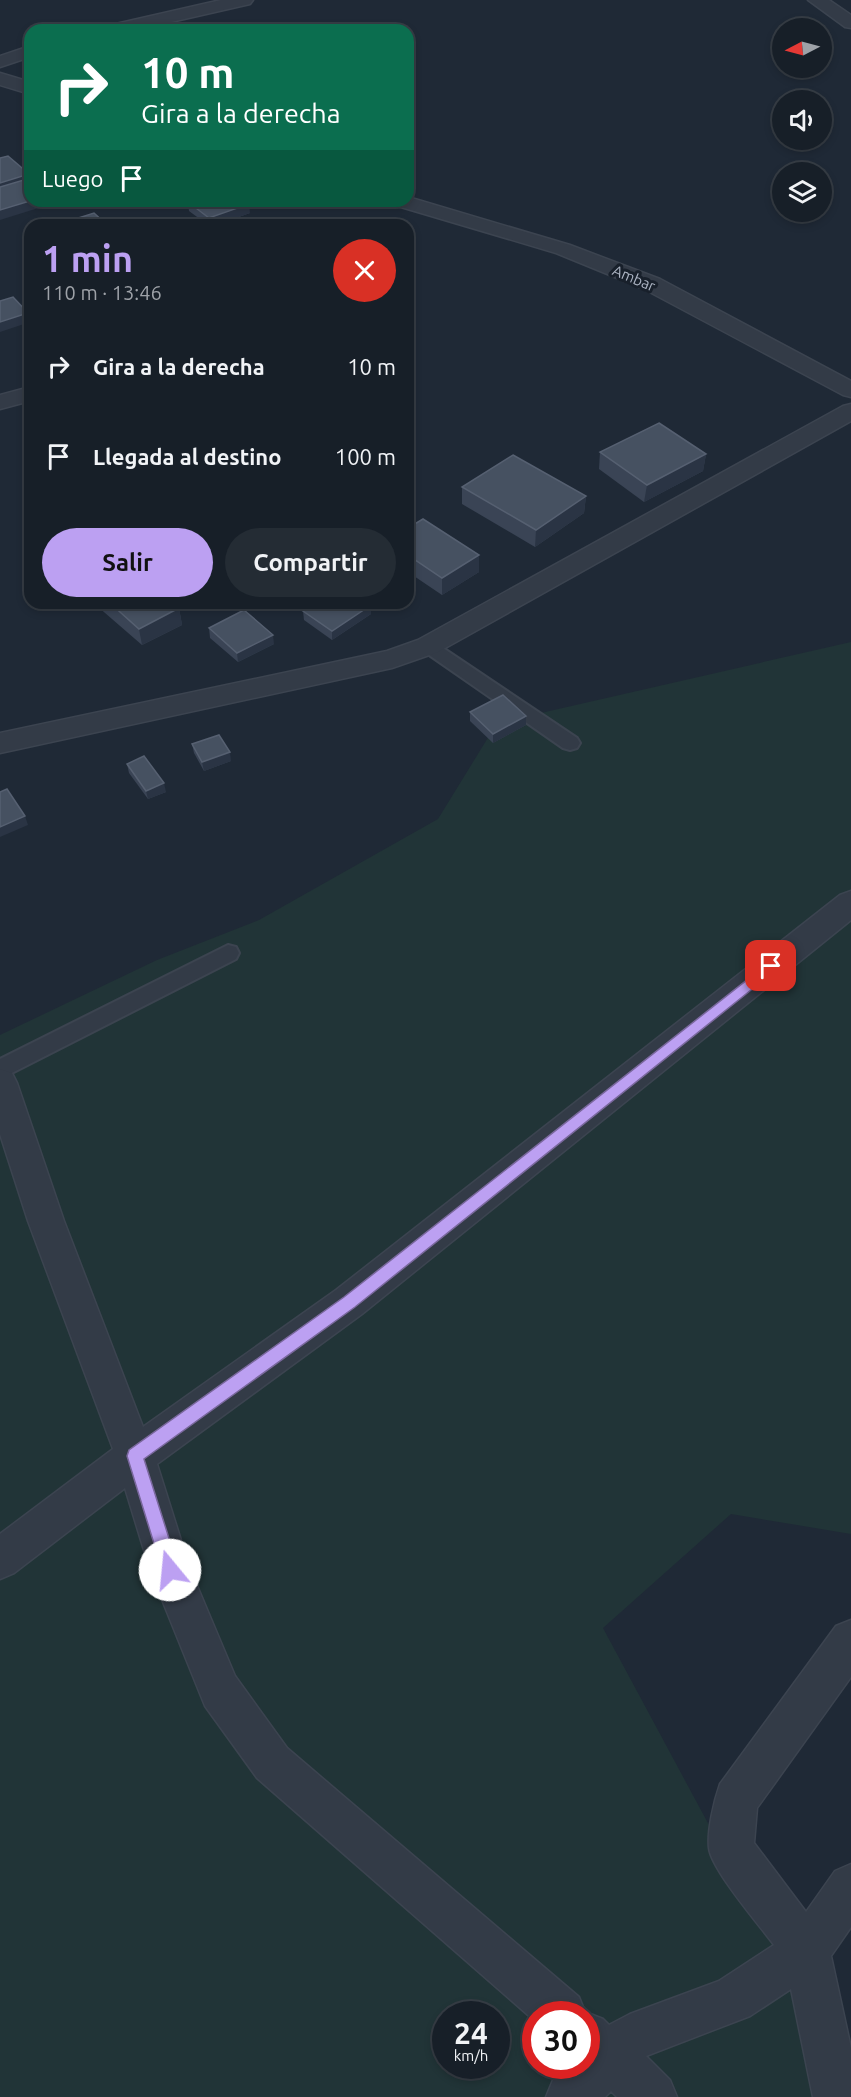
<!DOCTYPE html>
<html lang="es">
<head>
<meta charset="utf-8">
<style>
  body { margin:0; font-family:Ubuntu,sans-serif; background:#242c34; color:#f1f3f6; height:100vh; display:flex; flex-direction:column; font-size:22px; white-space:nowrap }
  * { box-sizing:border-box; margin:0 }
  p { font-size:20px; color:#9ea2a8 }
  .icon { flex:none; width:33px; height:33px; fill:none; stroke:currentColor; stroke-width:2; stroke-linecap:round; stroke-linejoin:round }
  .map { position:relative; flex:1; overflow:hidden }
  .details { position:absolute; left:24px; top:219px; width:390px; height:390px; display:flex; flex-direction:column; background:#171f28; border-radius:18px; box-shadow:0 3px 9px #0003,0 0 0 2px #363d45 }
  .details>* { flex:none }
  .top-card { position:absolute; left:24px; top:24px; width:390px; height:183px; border-radius:18px; box-shadow:0 3px 9px #0003,0 0 0 2px #363d45; background:#0b6e4f; color:#fff; overflow:hidden }
  .needle { width:39px; rotate:264deg }
  .buttons { position:absolute; left:772px; top:18px; display:grid; gap:12px }
  .buttons a { display:grid; place-items:center; width:60px; height:60px; border-radius:50%; background:#171f28; box-shadow:0 3px 9px #0003,0 0 0 2px #363d45; font-size:30px }
  .speed { position:absolute; left:432px; top:2001px; display:flex; gap:12px; font-size:30px; font-weight:700; text-align:center }
  .speed>* { display:grid; place-content:center; width:78px; height:78px; border-radius:50%; background:#171f28; box-shadow:0 3px 9px #0003,0 0 0 2px #363d45; line-height:1 }
  .speed small { font-size:15px; font-weight:400 }
  .speed .limit { border:9px solid #d22; background:#fff; color:#111 }
  .pin { position:absolute; display:grid; place-items:center; width:51px; height:51px; color:#fff; margin:-26px; border-radius:12px; box-shadow:0 3px 9px #0006 }
  .me { position:absolute; width:66px; margin:-33px; rotate:343deg; stroke-linejoin:round; filter:drop-shadow(0 0 4px #0008) }
  .turn { display:flex; align-items:center; gap:21px; height:126px; padding:0 18px; font-size:27px }
  .turn .icon { width:78px; height:78px; stroke-width:2.5 }
  .turn b { display:block; font-size:42px; line-height:51px }
  .then { display:flex; align-items:center; height:57px; padding:0 18px; background:#0003; gap:12px; font-size:22px }
  .round { display:grid; place-items:center; flex:none; width:63px; height:63px; border-radius:32px; background:#242c34 }
  .summary { display:flex; align-items:center; justify-content:space-between; height:102px; padding:0 18px }
  h1 { font-size:36px; font-weight:700; line-height:45px; color:#bca0f2 }
  .primary-button { display:flex; gap:12px; margin-top:auto; padding:12px 18px }
  .primary-button a { flex:1; height:69px; border-radius:36px; background:#bca0f2; color:#111; font-size:24px; font-weight:700; line-height:69px; text-align:center }
  .primary-button a+a { background:#242c34; color:#f1f3f6 }
  ul { padding:0; list-style:none }
  li { display:flex; align-items:center; gap:18px; height:90px; padding:0 18px }
  li div { flex:1 }
  li b { display:block; font-size:22px }
  li em { font-style:normal }
  .map>svg:first-child { display:block }
  .green { fill:#213437; fill-rule:evenodd }
  .lines { fill:none; stroke-linecap:round; stroke-linejoin:round }
  .service-casing { stroke:#3c4450; stroke-width:4 }
  .minor-casing { stroke:#3c4450; stroke-width:3 }
  .service { fill:#333b47; fill-rule:evenodd }
  .minor { fill:#333b47; fill-rule:evenodd }
  .wall { fill:#3a4455 }
  .shaded-wall { fill:#2a3444 }
  .building { fill:#465161; stroke:#566071; stroke-width:1.5 }
  .route { fill:#bca0f2; stroke:#7a689d; stroke-width:1.5 }
  .labels { text-anchor:middle; dominant-baseline:central; stroke-width:6; stroke-linejoin:round; paint-order:stroke }
  .far-street-label { font-size:15px; fill:#adb5c4; stroke:#18202b }
</style>
</head>
<body>
<div class="map">
<svg width="851" height="2097" viewBox="0 0 851 2097">
  <rect width="100%" height="100%" fill="#1f2936"/>
  <path class="green" d="M851,642V1534L731,1514L603,1628L851,2089V2097H0V1035L157,960L259,920L438,819L497,723ZM446,2014H496V2066H446ZM536,2014H586V2066H536Z"/>
  <g class="lines">
    <defs>
      <g id="service">
        <polygon points="428,640 434,642 577,738 580,743 577,748 570,750 563,748 422,650 419,646 422,642"/>
        <polygon points="228,945 236,947 239,953 236,959 0,1079 0,1059"/>
      </g>
      <g id="minor">
        <polygon points="221,0 253,0 250,4 136,30 104,30 107,26"/>
        <polygon points="808,0 829,0 851,15 851,28 845,27"/>
        <polygon points="30,46 30,57 0,67 0,56"/>
        <polygon points="0,73 30,82 30,94 0,85"/>
        <polygon points="408,197 570,245 660,279 851,381 851,397 843,395 644,289 556,253 394,205 391,201 408,201"/>
        <polygon points="30,387 30,401 0,409 0,395"/>
        <polygon points="851,404 851,421 438,652 392,668 0,753 0,733 387,651 418,640 843,406"/>
        <path d="M851,891V920L362,1314L157,1464L190,1569L235,1676L287,1748L579,1997L585,2012L603,2019L609,2025L630,2014L719,1981L774,1945C760,1926 711,1869 709,1848C707,1831 714,1801 720,1784L836,1626L851,1620V1677L757,1808L754,1843L806,1912L835,1871L851,1864V1927L831,1956L851,2048V2097H813L791,1989L750,2016L646,2056L670,2080L677,2097H617L611,2091L605,2097H546L553,2080L567,2066H586V2014H536V2022L257,1778L205,1706L150,1570L125,1488L14,1573L0,1579V1534L113,1449L28,1221L0,1134V1069L12,1073L17,1083L64,1221L143,1427L336,1290L840,895Z"/>
      </g>
    </defs>
    <use href="#service" class="service-casing"/>
    <use href="#minor" class="minor-casing"/>
    <use href="#service" class="service"/>
    <use href="#minor" class="minor"/>
  </g>
  <g class="wall">
    <polygon points="188,202 250,213 216,225 208,225 189,211"/>
    <polygon points="600,452 706,454 703,471 644,502 599,469"/>
    <polygon points="462,487 586,496 584,513 535,547 462,504"/>
    <polygon points="408,528 479,555 479,572 442,595 408,572"/>
    <polygon points="97,603 173,603 179,608 182,625 142,645 97,606"/>
    <polygon points="371,605 371,614 332,640 304,620 303,611"/>
    <polygon points="209,628 274,644 238,662 210,638"/>
    <polygon points="470,712 526,716 526,725 493,743 470,721"/>
    <polygon points="192,744 231,761 204,771 194,753"/>
    <polygon points="127,764 166,792 148,799 129,773"/>
  </g>
  <g class="shaded-wall">
    <polygon points="29,174 30,183 0,193 0,183"/>
    <polygon points="30,201 47,201 48,205 0,220 0,210"/>
    <polygon points="249,204 250,213 216,225 210,225 209,218"/>
    <polygon points="28,313 30,322 0,332 0,322"/>
    <polygon points="706,454 703,471 644,502 647,485"/>
    <polygon points="586,496 584,513 535,547 536,530"/>
    <polygon points="479,555 479,572 442,595 442,578"/>
    <polygon points="371,605 371,614 332,640 332,631"/>
    <polygon points="179,608 182,625 142,645 139,629"/>
    <polygon points="273,635 274,644 238,662 237,653"/>
    <polygon points="526,716 526,725 493,743 493,734"/>
    <polygon points="230,752 231,761 204,771 202,762"/>
    <polygon points="164,783 166,792 148,799 146,791"/>
    <polygon points="25,816 28,825 0,837 0,827"/>
  </g>
  <g class="building">
    <polygon points="8,156 29,174 0,183 0,158"/>
    <polygon points="27,179 30,182 30,201 0,210 0,187"/>
    <polygon points="190,201 246,201 249,204 209,218 188,202"/>
    <polygon points="94,213 107,225 56,225"/>
    <polygon points="13,297 28,313 0,322 0,301"/>
    <polygon points="659,423 706,454 647,485 600,452"/>
    <polygon points="513,455 586,496 536,530 462,487"/>
    <polygon points="423,519 479,555 442,578 408,555 408,528"/>
    <polygon points="110,603 173,603 179,608 139,629"/>
    <polygon points="316,603 368,603 371,605 332,631 303,611"/>
    <polygon points="244,610 273,635 237,653 209,628"/>
    <polygon points="503,695 526,716 493,734 470,712"/>
    <polygon points="219,735 230,752 202,762 192,744"/>
    <polygon points="144,756 164,783 146,791 127,764"/>
    <polygon points="7,789 25,816 0,827 0,792"/>
  </g>
  <polygon class="route" points="771,961 776,962 778,966 776,970 355,1307 144,1459 179,1570 176,1576 170,1578 164,1576 127,1456 129,1450 344,1297"/>
  <g class="labels">
    <g class="far-street-label">
      <text transform="translate(634 278) rotate(23)">Ambar</text>
    </g>
  </g>
</svg>
<div class="buttons">
<a><svg class="needle" viewBox="-14 -14 28 28"><path d="M0-13l5 13h-10z" fill="#e53935"/><path d="M0 13l5-13h-10z" fill="#9ea2a8"/></svg></a>
<a><svg class="icon" aria-label="sound" viewBox="0 0 24 24"><path d="M4 9h4l5-4v14l-5-4H4zM17 9q2 3 0 6"/></svg></a>
<a><svg class="icon" aria-label="layers" viewBox="0 0 24 24"><path d="M12 4l9 5-9 5-9-5zM3 14l9 5 9-5"/></svg></a>
</div>
<div class="speed"><div>24<small>km/h</small></div><div class="limit">30</div></div>
<div class="pin" style="left:771px;top:966px;background:#d93025"><svg class="icon" aria-label="arrive" viewBox="0 0 24 24"><path d="M6 21V4h12l-3 4 3 4H6"/></svg></div>
<svg class="me" style="left:170px;top:1570px" viewBox="-20 -20 40 40"><circle r="19" fill="#fff"/><path d="M0-13L10 11 0 6-10 11z" fill="#bca0f2"/></svg>
<div class="top-card">
<div class="turn"><svg class="icon" aria-label="right" viewBox="0 0 24 24"><path d="M7 20v-9h11M14 6l5 5-5 5"/></svg><div><b>10 m</b>Gira a la derecha</div></div>
<div class="then">Luego<svg class="icon" aria-label="arrive" viewBox="0 0 24 24"><path d="M6 21V4h12l-3 4 3 4H6"/></svg></div>
</div>
<section class="details">
<div class="summary"><div><h1>1 min</h1><p>110 m · 13:46</p></div><a class="round" style="background:#d93025;color:#fff"><svg class="icon" aria-label="close" viewBox="0 0 24 24"><path d="M6 6l12 12M18 6L6 18"/></svg></a></div>
<ul>
<li><svg class="icon" aria-label="right" viewBox="0 0 24 24"><path d="M7 20v-9h11M14 6l5 5-5 5"/></svg><div><b>Gira a la derecha</b></div><em>10 m</em></li>
<li><svg class="icon" aria-label="arrive" viewBox="0 0 24 24"><path d="M6 21V4h12l-3 4 3 4H6"/></svg><div><b>Llegada al destino</b></div><em>100 m</em></li>
</ul>
<div class="primary-button"><a>Salir</a><a>Compartir</a></div>
</section>
</div>
</body>
</html>
